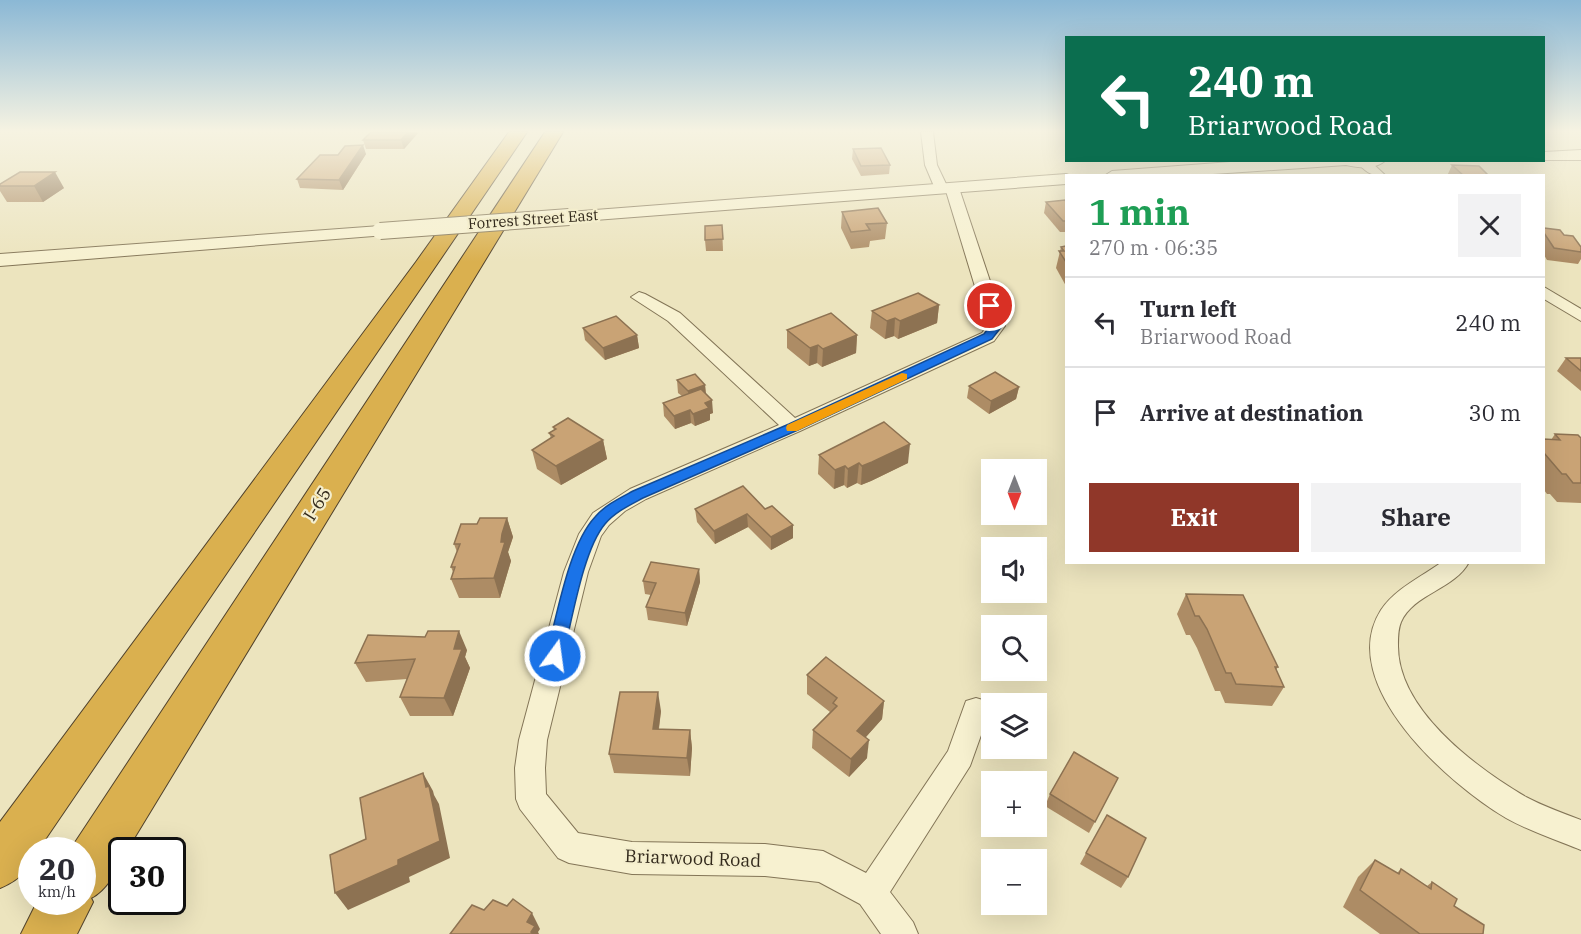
<!DOCTYPE html>
<html lang="en">
<head>
<meta charset="utf-8">
<style>
  body { margin:0; font-family:"IBM Plex Serif",serif; background:#f2f2f3; color:#2b2b33; height:100vh; display:flex; flex-direction:column; font-size:22px; white-space:nowrap }
  * { box-sizing:border-box; margin:0 }
  p { font-size:20px; color:#7c7c81 }
  .icon { flex:none; width:33px; height:33px; fill:none; stroke:currentColor; stroke-width:2; stroke-linecap:round; stroke-linejoin:round }
  .map { position:relative; flex:1; overflow:hidden }
  .panel { position:absolute; left:1065px; top:174px; width:480px; height:390px; display:flex; flex-direction:column; background:#fff; border-radius:0px; box-shadow:0 6px 24px #0002 }
  .panel>* { flex:none }
  .banner { position:absolute; left:1065px; top:36px; width:480px; height:126px; border-radius:0px; box-shadow:0 6px 24px #0002; background:#0b6e4f; color:#fff; overflow:hidden }
  .needle { width:39px; rotate:180deg }
  .controls { position:absolute; left:981px; top:459px; display:grid; gap:12px }
  .controls a { display:grid; place-items:center; width:66px; height:66px; border-radius:0px; background:#fff; box-shadow:0 6px 24px #0002; font-size:30px }
  .speed { position:absolute; left:18px; top:837px; display:flex; gap:12px; font-size:30px; font-weight:700; text-align:center }
  .speed>* { display:grid; place-content:center; width:78px; height:78px; border-radius:50%; background:#fff; box-shadow:0 6px 24px #0002; line-height:1 }
  .speed small { font-size:15px; font-weight:400 }
  .speed .limit { border:3px solid #111; border-radius:9px; background:#fff; color:#111 }
  .pin { position:absolute; display:grid; place-items:center; width:51px; height:51px; color:#fff; margin:-26px; border:3px solid #fff; border-radius:50%; box-shadow:0 2px 6px #0007 }
  .me { position:absolute; width:66px; margin:-33px; rotate:14deg; stroke-linejoin:round; filter:drop-shadow(0 0 4px #0008) }
  .turn { display:flex; align-items:center; gap:21px; height:126px; padding:0 24px; font-size:27px }
  .turn .icon { width:78px; height:78px; stroke-width:2.5 }
  .turn b { display:block; font-size:42px; line-height:51px }
  .round { display:grid; place-items:center; flex:none; width:63px; height:63px; border-radius:0px; background:#f2f2f3 }
  .headline { display:flex; align-items:center; justify-content:space-between; height:102px; padding:0 24px }
  h1 { font-size:36px; font-weight:800; line-height:45px; color:#1e9e55 }
  .primary-button { display:flex; gap:12px; margin-top:auto; padding:12px 24px }
  .primary-button a { flex:1; height:69px; border-radius:0px; background:#903729; color:#fff; font-size:24px; font-weight:800; line-height:69px; text-align:center }
  .primary-button a+a { background:#f2f2f3; color:#2b2b33 }
  ul { padding:0; list-style:none }
  li { display:flex; align-items:center; gap:18px; height:90px; padding:0 24px; border-top:2px solid #e1e1e2 }
  li div { flex:1 }
  li b { display:block; font-size:22px }
  li em { font-style:normal }
  .map>svg:first-child { display:block }
  .lines { fill:none; stroke-linecap:round; stroke-linejoin:round }
  .minor-casing { stroke:#837557; stroke-width:2 }
  .tertiary-casing { stroke:#837557; stroke-width:2 }
  .motorway-casing { stroke:#51422c; stroke-width:2 }
  .minor { fill:#f7f1d0; fill-rule:evenodd }
  .tertiary { fill:#f7f1d0; fill-rule:evenodd }
  .motorway { fill:#dab04f; fill-rule:evenodd }
  .tertiary-bridge-casing { stroke:#837557; stroke-width:18; stroke-linecap:butt }
  .tertiary-bridge { stroke:#f7f1d0; stroke-width:16 }
  .wall { fill:#ad8c65 }
  .shaded-wall { fill:#8d7252 }
  .building { fill:#c9a375; stroke:#8d7252; stroke-width:1.5 }
  .route { fill:#1a73e8; stroke:#114b97; stroke-width:1.5 }
  .slow { fill:#f59e0b }
  .labels { text-anchor:middle; dominant-baseline:central; stroke-width:4.5; stroke-linejoin:round; paint-order:stroke }
  .far-street-label { font-size:15px; fill:#332a1c; stroke:#f4eecd }
  .street-label { font-size:18px; fill:#332a1c; stroke:#f4eecd }
</style>
</head>
<body>
<div class="map">
<svg width="1581" height="934" viewBox="0 0 1581 934">
  <rect width="100%" height="100%" fill="#ece4be"/>
  <g class="lines">
    <defs>
      <g id="minor">
        <polygon points="921,132 933,132 937,165 947,186 952,184 959,188 1005,326 994,341 800,431 646,499 625,511 609,525 601,536 588,572 547,740 545,768 546,794 578,833 632,842 765,844 823,851 866,873 948,751 966,701 976,698 986,701 990,710 970,766 890,892 913,922 918,934 881,934 860,904 819,882 765,876 632,874 569,863 558,858 520,809 516,799 515,768 519,740 564,572 579,534 593,513 630,489 779,425 668,321 631,297 639,292 645,294 680,313 795,418 982,333 987,326 946,191 936,191 925,165"/>
        <path d="M1360,161H1370L1386,176C1374,176 1367,174 1359,164Z"/>
        <polygon points="1544,287 1581,309 1581,321 1544,299"/>
        <path d="M1442,562H1469C1455,589 1413,594 1401,622C1398,629 1398,638 1398,645C1397,709 1475,767 1526,797C1543,806 1562,813 1581,820V850C1556,840 1529,831 1506,818C1450,785 1334,684 1381,610C1395,589 1421,577 1442,562Z"/>
      </g>
      <g id="tertiary">
        <polygon points="1581,150 1581,160 1544,160 1544,152"/>
        <path d="M1257,160H1386C1375,170 1360,168 1346,165L1183,176H1104L1112,171Z"/>
        <polygon points="1066,174 1071,176 1066,176 1066,184 569,222 563,221 560,217 563,213 569,212"/>
        <polygon points="380,226 386,227 389,231 386,235 0,266 0,254"/>
      </g>
      <g id="motorway">
        <path d="M509,132H527L38,850H32C32,870 17,881 0,888V822L416,262Z"/>
        <path d="M545,132H563L127,850H122C122,866 105,892 91,898L93,902L77,934H21L37,902H82V850H70Z"/>
      </g>
    </defs>
    <use href="#minor" class="minor-casing"/>
    <use href="#tertiary" class="tertiary-casing"/>
    <use href="#motorway" class="motorway-casing"/>
    <use href="#minor" class="minor"/>
    <use href="#tertiary" class="tertiary"/>
    <use href="#motorway" class="motorway"/>
    <defs>
      <polyline id="tertiary-bridge" points="380,231 569,217"/>
    </defs>
    <use href="#tertiary-bridge" class="tertiary-bridge-casing"/>
    <use href="#tertiary-bridge" class="tertiary-bridge"/>
  </g>
  <g class="wall">
    <polygon points="418,133 404,149 366,149 363,140"/>
    <polygon points="853,149 890,165 889,174 861,176 852,159"/>
    <polygon points="366,154 343,190 300,188 297,179 338,155"/>
    <polygon points="1452,165 1488,175 1495,175 1447,176"/>
    <polygon points="0,184 64,188 43,202 7,202 0,191"/>
    <polygon points="1046,202 1066,202 1066,232 1060,232 1044,213"/>
    <polygon points="842,212 887,223 885,239 870,241 869,247 851,249 841,228"/>
    <polygon points="722,225 723,251 706,251 705,240"/>
    <polygon points="1544,228 1564,235 1581,247 1581,259 1578,264 1547,260 1544,255"/>
    <polygon points="1066,246 1066,286 1056,268 1061,247"/>
    <polygon points="939,305 937,323 898,339 894,336 885,339 870,328 872,311"/>
    <polygon points="583,328 637,335 639,348 605,360 585,340"/>
    <polygon points="787,330 857,335 856,353 822,367 817,363 809,366 787,348"/>
    <polygon points="1566,358 1581,358 1581,391 1557,371"/>
    <polygon points="677,380 705,385 706,394 713,413 710,414 710,420 695,426 691,423 675,429 664,416 663,403 682,396 678,393"/>
    <polygon points="969,386 1019,387 1016,399 989,414 967,398"/>
    <polygon points="553,427 603,440 607,459 561,485 537,469 532,450 551,438 549,433 554,430"/>
    <polygon points="1555,434 1581,438 1581,503 1557,502 1550,494 1547,494 1544,490 1544,439 1551,440"/>
    <polygon points="819,455 908,463 871,481 861,485 857,483 847,488 844,485 834,489 818,474"/>
    <polygon points="743,486 793,538 771,550 748,527 715,544 697,522 695,509"/>
    <polygon points="507,518 513,537 508,552 511,561 500,598 459,598 451,579 453,572 451,567 457,552 454,544 477,524"/>
    <polygon points="699,569 700,582 687,626 648,620 646,607 651,595 645,594 643,581"/>
    <polygon points="1186,594 1278,667 1276,670 1284,687 1272,706 1225,703 1220,691 1215,691 1197,648 1190,635 1186,635 1177,614"/>
    <polygon points="467,650 465,657 470,668 453,716 410,716 400,697 407,679 366,682 355,663"/>
    <polygon points="807,675 884,701 882,719 866,737 867,758 849,777 812,748 813,730 830,712 807,694"/>
    <polygon points="661,711 659,729 690,730 692,748 690,776 614,773 609,754"/>
    <polygon points="1118,778 1089,833 1045,806 1050,794"/>
    <polygon points="1086,853 1128,877 1121,888 1080,864"/>
    <polygon points="1375,860 1397,873 1401,869 1427,886 1432,882 1454,906 1483,934 1380,934 1343,907 1358,877"/>
  </g>
  <g class="shaded-wall">
    <polygon points="408,132 417,132 418,133 404,149 401,140"/>
    <polygon points="363,145 366,154 343,190 339,180"/>
    <polygon points="55,172 64,188 43,202 34,186"/>
    <polygon points="939,305 937,323 898,339 900,321"/>
    <polygon points="895,318 894,336 885,339 887,321"/>
    <polygon points="637,335 639,348 605,360 603,348"/>
    <polygon points="857,335 856,353 822,367 823,349"/>
    <polygon points="818,345 817,363 809,366 810,348"/>
    <polygon points="705,385 706,397 689,404 688,391"/>
    <polygon points="1019,387 1016,399 989,414 991,401"/>
    <polygon points="712,400 713,413 710,414 710,420 695,426 693,414 705,403"/>
    <polygon points="690,410 691,423 675,429 674,416"/>
    <polygon points="603,440 607,459 561,485 556,466"/>
    <polygon points="910,444 908,463 871,481 861,485 862,466"/>
    <polygon points="859,463 857,483 847,488 848,469"/>
    <polygon points="845,466 844,485 834,489 835,470"/>
    <polygon points="747,514 748,527 715,544 714,531"/>
    <polygon points="507,518 513,537 508,552 511,561 500,598 494,578 501,542 502,534"/>
    <polygon points="793,525 793,538 771,550 771,537"/>
    <polygon points="699,569 700,582 687,626 685,613"/>
    <polygon points="459,631 467,650 465,657 470,668 453,716 444,698 454,649"/>
    <polygon points="658,692 661,711 656,748 653,729"/>
    <polygon points="884,701 882,719 855,749 857,731"/>
    <polygon points="690,730 692,748 690,776 687,758"/>
    <polygon points="869,740 867,758 849,777 851,759"/>
    <polygon points="423,773 433,791 434,795 439,804 450,858 409,877 410,882 348,910 335,893 398,860 426,787"/>
    <polygon points="532,913 540,929 538,932 539,934 532,934 527,922"/>
  </g>
  <g class="building">
    <polygon points="371,132 408,132 401,140 363,140"/>
    <polygon points="363,145 339,180 297,179 320,155 338,155 345,146"/>
    <polygon points="881,148 890,165 861,166 853,149"/>
    <polygon points="1452,165 1479,166 1488,175 1495,176 1464,176"/>
    <polygon points="20,172 55,172 34,186 0,186 0,184"/>
    <polygon points="1065,200 1066,202 1066,221 1063,221 1046,202"/>
    <polygon points="878,208 887,223 866,224 870,230 851,232 842,212"/>
    <polygon points="722,225 723,239 705,240 705,226"/>
    <polygon points="1544,228 1560,230 1564,235 1573,236 1581,247 1581,252 1554,248 1544,233"/>
    <polygon points="1066,246 1066,262 1059,251 1064,251 1061,247"/>
    <polygon points="918,293 939,305 900,321 895,318 887,321 872,311"/>
    <polygon points="831,313 857,335 823,349 818,345 810,348 787,330"/>
    <polygon points="616,316 637,335 603,348 583,328"/>
    <polygon points="1566,358 1581,358 1581,371"/>
    <polygon points="995,372 1019,387 991,401 969,386"/>
    <polygon points="695,374 705,385 688,391 677,380"/>
    <polygon points="701,389 712,400 705,403 709,408 693,414 690,410 674,416 663,403"/>
    <polygon points="568,418 603,440 556,466 532,450 554,436 549,433 556,429 553,427"/>
    <polygon points="884,422 910,444 872,462 862,466 859,463 848,469 845,466 835,470 819,455"/>
    <polygon points="1555,434 1578,435 1581,438 1581,483 1573,483 1566,474 1562,474 1544,453 1544,439 1560,440"/>
    <polygon points="743,486 765,509 772,506 793,525 771,537 747,514 714,531 695,509"/>
    <polygon points="480,518 507,518 502,534 501,542 505,542 494,578 451,579 455,567 451,567 460,544 454,544 461,524 477,524"/>
    <polygon points="651,562 699,569 685,613 646,607 656,583 643,581"/>
    <polygon points="1186,594 1243,595 1278,667 1275,667 1284,687 1236,684 1231,673 1226,673 1207,629 1199,616 1195,616"/>
    <polygon points="428,631 459,631 454,649 462,649 444,698 400,697 415,659 355,663 368,635 425,637"/>
    <polygon points="826,657 884,701 857,731 869,740 851,759 813,730 837,706 833,703 837,698 807,675"/>
    <polygon points="620,692 658,692 653,729 690,730 687,758 609,754"/>
    <polygon points="1074,752 1118,778 1095,822 1050,794"/>
    <polygon points="423,773 426,787 429,786 440,841 398,860 398,865 335,893 330,855 366,839 360,798"/>
    <polygon points="1107,815 1146,838 1128,877 1086,853"/>
    <polygon points="1375,860 1399,874 1401,869 1431,889 1432,882 1457,899 1454,906 1484,925 1483,934 1420,934 1360,890"/>
    <polygon points="513,899 532,913 527,922 535,926 531,932 534,934 450,934 472,905 484,910 493,900 507,906"/>
  </g>
  <linearGradient id="sky" x2="0" y2="1"><stop stop-color="#8bb8d5"/><stop offset="0.5" stop-color="#f6f3e2"/><stop offset="1" stop-color="#f6f3e2" stop-opacity="0"/></linearGradient>
  <rect width="1581" height="262" fill="url(#sky)"/>
  <path class="route" d="M990,303L995,306L1002,326L992,339L798,430L643,498C630,505 615,512 605,524C583,550 572,621 563,656L561,660L555,663L549,660L546,656C557,617 568,546 595,517C605,505 620,498 633,491L789,424L984,334L990,326L984,306Z"/>
  <polygon class="slow" points="902,373 907,374 907,379 797,431 787,431 786,428 787,425"/>
  <g class="labels">
    <g class="far-street-label">
      <text transform="translate(533 219) rotate(-4)">Forrest Street East</text>
    </g>
    <g class="street-label">
      <text transform="translate(317 504) rotate(-58)">I-65</text>
      <text transform="translate(693 858) rotate(2)">Briarwood Road</text>
    </g>
  </g>
</svg>
<div class="controls">
<a><svg class="needle" viewBox="-14 -14 28 28"><path d="M0-13l5 13h-10z" fill="#e53935"/><path d="M0 13l5-13h-10z" fill="#7c7c81"/></svg></a>
<a><svg class="icon" aria-label="sound" viewBox="0 0 24 24"><path d="M4 9h4l5-4v14l-5-4H4zM17 9q2 3 0 6"/></svg></a>
<a><svg class="icon" aria-label="search" viewBox="0 0 24 24"><circle cx="10" cy="10" r="6"/><path d="M15 15l6 6"/></svg></a>
<a><svg class="icon" aria-label="layers" viewBox="0 0 24 24"><path d="M12 4l9 5-9 5-9-5zM3 14l9 5 9-5"/></svg></a>
<a>+</a>
<a>−</a>
</div>
<div class="speed"><div>20<small>km/h</small></div><div class="limit">30</div></div>
<div class="pin" style="left:990px;top:306px;background:#d93025"><svg class="icon" aria-label="arrive" viewBox="0 0 24 24"><path d="M6 21V4h12l-3 4 3 4H6"/></svg></div>
<svg class="me" style="left:555px;top:656px" viewBox="-20 -20 40 40"><circle r="17" fill="#1a73e8" stroke="#fff" stroke-width="3"/><path d="M0-11L8 9 0 5-8 9z" fill="#fff"/></svg>
<div class="banner">
<div class="turn"><svg class="icon" aria-label="left" viewBox="0 0 24 24"><path d="M17 20v-9H6M10 6l-5 5 5 5"/></svg><div><b>240 m</b>Briarwood Road</div></div>
</div>
<section class="panel">
<div class="headline"><div><h1>1 min</h1><p>270 m · 06:35</p></div><a class="round"><svg class="icon" aria-label="close" viewBox="0 0 24 24"><path d="M6 6l12 12M18 6L6 18"/></svg></a></div>
<ul>
<li><svg class="icon" aria-label="left" viewBox="0 0 24 24"><path d="M17 20v-9H6M10 6l-5 5 5 5"/></svg><div><b>Turn left</b><p>Briarwood Road</p></div><em>240 m</em></li>
<li><svg class="icon" aria-label="arrive" viewBox="0 0 24 24"><path d="M6 21V4h12l-3 4 3 4H6"/></svg><div><b>Arrive at destination</b></div><em>30 m</em></li>
</ul>
<div class="primary-button"><a>Exit</a><a>Share</a></div>
</section>
</div>
</body>
</html>
